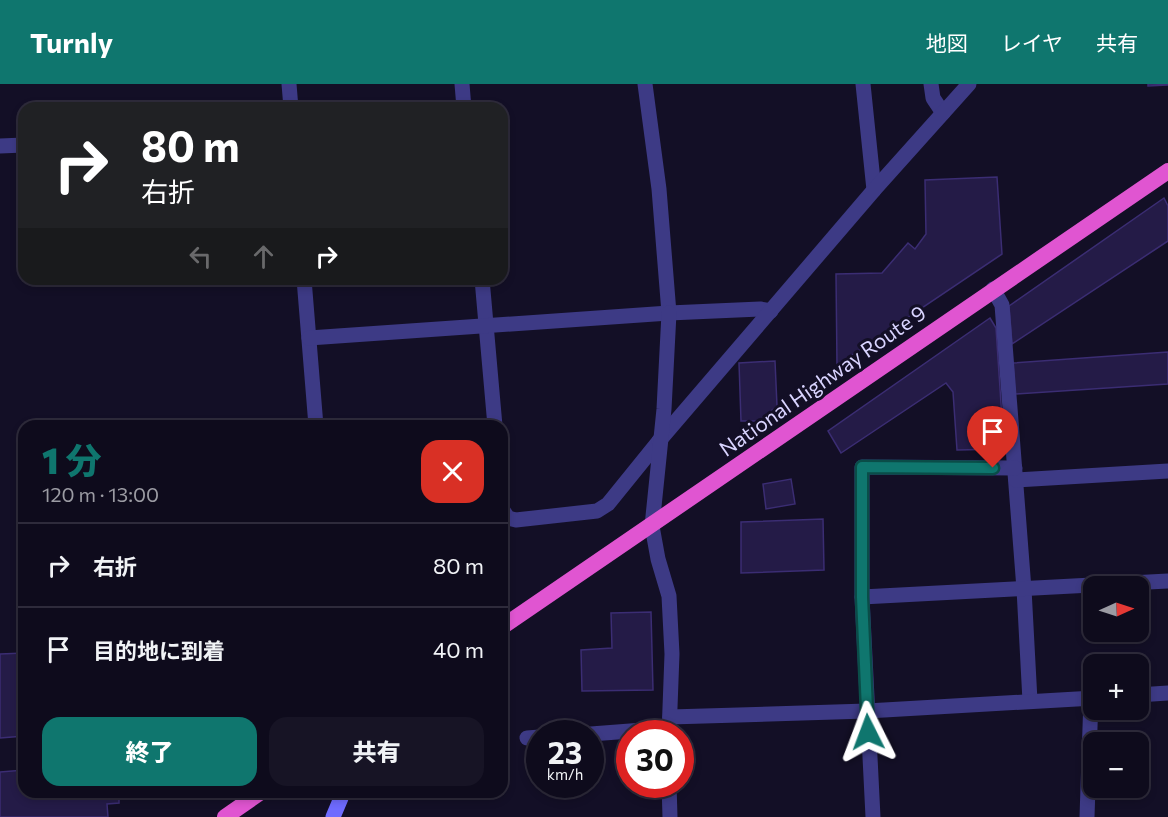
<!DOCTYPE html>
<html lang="ja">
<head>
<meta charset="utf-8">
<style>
  body { margin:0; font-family:Commissioner,"Noto Sans JP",sans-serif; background:#171425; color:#f1f3f6; height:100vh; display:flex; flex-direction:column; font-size:22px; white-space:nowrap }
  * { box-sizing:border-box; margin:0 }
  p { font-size:20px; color:#9b9ba3 }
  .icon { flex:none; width:33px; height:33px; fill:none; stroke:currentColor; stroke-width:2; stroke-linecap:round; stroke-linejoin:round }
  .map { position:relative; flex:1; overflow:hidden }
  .details { position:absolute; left:18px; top:336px; width:490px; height:378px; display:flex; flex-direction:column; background:#0e0b1c; border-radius:18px; box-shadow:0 3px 9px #0003,0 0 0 2px #2e2b3b }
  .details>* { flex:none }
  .guide { position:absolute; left:18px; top:18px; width:490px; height:183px; border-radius:18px; box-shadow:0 3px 9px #0003,0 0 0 2px #2e2b3b; background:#202124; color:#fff; overflow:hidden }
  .needle { width:39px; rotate:87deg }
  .buttons { position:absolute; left:1083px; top:492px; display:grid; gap:12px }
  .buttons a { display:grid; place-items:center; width:66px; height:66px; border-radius:12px; background:#0e0b1c; box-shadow:0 3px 9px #0003,0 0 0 2px #2e2b3b; font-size:30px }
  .speed { position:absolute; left:526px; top:636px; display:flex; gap:12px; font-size:30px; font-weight:700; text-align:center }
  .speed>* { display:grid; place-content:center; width:78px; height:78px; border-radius:50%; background:#0e0b1c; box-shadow:0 3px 9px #0003,0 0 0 2px #2e2b3b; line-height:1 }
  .speed small { font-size:15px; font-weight:400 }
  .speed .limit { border:9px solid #d22; background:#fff; color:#111 }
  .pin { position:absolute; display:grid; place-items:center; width:51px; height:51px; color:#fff; margin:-62px -26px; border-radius:50% 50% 50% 0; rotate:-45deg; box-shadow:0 0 6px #0007 }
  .pin .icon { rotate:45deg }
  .me { position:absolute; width:66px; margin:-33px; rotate:357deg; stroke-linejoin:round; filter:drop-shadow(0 0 4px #0008) }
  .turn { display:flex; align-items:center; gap:21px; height:126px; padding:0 24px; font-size:27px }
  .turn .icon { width:78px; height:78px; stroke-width:2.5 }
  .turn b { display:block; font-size:42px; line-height:51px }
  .lanes { display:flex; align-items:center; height:57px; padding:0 24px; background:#0003; justify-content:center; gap:30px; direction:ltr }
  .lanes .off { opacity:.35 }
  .round { display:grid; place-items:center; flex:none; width:63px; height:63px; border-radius:18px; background:#171425 }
  .overview { display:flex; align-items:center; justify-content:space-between; height:102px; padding:0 24px }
  h1 { font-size:36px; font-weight:800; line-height:45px; color:#0f766e }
  .primary-button { display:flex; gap:12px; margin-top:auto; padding:12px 24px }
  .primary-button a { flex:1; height:69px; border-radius:18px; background:#0f766e; color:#fff; font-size:24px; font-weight:800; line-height:69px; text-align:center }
  .primary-button a+a { background:#171425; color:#f1f3f6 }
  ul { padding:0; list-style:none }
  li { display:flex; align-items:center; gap:18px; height:84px; padding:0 24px; border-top:2px solid #2e2b3b }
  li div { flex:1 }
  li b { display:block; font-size:22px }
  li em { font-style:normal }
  header { display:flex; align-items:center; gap:36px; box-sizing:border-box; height:84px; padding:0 30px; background:#0f766e; color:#fff }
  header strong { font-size:28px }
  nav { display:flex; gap:33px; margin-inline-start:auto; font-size:21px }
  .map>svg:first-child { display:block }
  .building { fill:#241b47; stroke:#3b2d73; stroke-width:1.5 }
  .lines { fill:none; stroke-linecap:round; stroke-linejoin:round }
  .minor { stroke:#3d3a85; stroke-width:15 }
  .tertiary { stroke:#3d3a85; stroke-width:15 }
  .secondary { stroke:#6f6bff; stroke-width:15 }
  .trunk { stroke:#e055d1; stroke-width:16 }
  .route-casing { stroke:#0a4d48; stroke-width:15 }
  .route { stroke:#0f766e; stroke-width:10 }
  .labels { text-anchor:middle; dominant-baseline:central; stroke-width:6; stroke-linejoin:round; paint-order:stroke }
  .street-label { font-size:21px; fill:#d9d4ff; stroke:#130f26 }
</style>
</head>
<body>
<header>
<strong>Turnly</strong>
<nav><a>地図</a><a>レイヤ</a><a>共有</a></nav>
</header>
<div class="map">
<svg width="1168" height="733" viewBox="0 0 1168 733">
  <rect width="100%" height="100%" fill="#130f26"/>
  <g class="building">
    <polygon points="1148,0 1168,0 1168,1 1148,2"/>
    <polygon points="997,93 1002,170 837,281 836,190 882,189 908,159 915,165 926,150 925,96"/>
    <polygon points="1164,114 1168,122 1168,157 1012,260 1009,222"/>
    <polygon points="990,234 996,244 1004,365 957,366 953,308 946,299 841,369 828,347"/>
    <polygon points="1168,268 1168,300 1015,310 1013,279"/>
    <polygon points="775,277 777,322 759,337 741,337 739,279"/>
    <polygon points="791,395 795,420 766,425 763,400"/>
    <polygon points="823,435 824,486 741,489 741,438"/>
    <polygon points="502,459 506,496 502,496"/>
    <polygon points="651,528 653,606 582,607 581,566 612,564 611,529"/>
    <polygon points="24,569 24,652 0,654 0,570"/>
    <polygon points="24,686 24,708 119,708 119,719 107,720 108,733 0,733 0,688"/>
    <polygon points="173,708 207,708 182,715"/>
  </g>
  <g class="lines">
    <g class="minor">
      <polyline points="462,0 464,24"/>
      <polyline points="645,0 659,105 669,229"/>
      <polyline points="863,0 874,106"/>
      <polyline points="931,0 933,14 943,29"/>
      <polyline points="482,195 495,342"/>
      <polyline points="993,205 1002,221 1024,505 1030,617"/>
      <polyline points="1016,396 1168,387"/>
      <polyline points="502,425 508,434 516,436 597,427 608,420 659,357"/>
      <polyline points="652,442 658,475 669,512 672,570 669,650"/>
      <polyline points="862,513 1168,497"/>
      <polyline points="1138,611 1168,609"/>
      <polyline points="670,633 867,627 1094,614"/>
      <polyline points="591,650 669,644"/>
      <polyline points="527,654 540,653"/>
      <polyline points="669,700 670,733"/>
      <polyline points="873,733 862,513 862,383 1015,384"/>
      <polyline points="1087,733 1091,614"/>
    </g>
    <g class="tertiary">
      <polyline points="289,0 291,24"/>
      <polyline points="0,62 24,61"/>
      <polyline points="304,195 316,342"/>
      <polyline points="309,254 669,229 760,225 771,227"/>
      <polyline points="659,357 874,106 969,0"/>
      <polyline points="652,442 664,325 669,229"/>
    </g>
    <polyline class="secondary" points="333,733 341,714 341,708"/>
    <g class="trunk">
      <polyline points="502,543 1168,87"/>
      <polyline points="225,733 261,708"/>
    </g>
  </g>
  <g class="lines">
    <defs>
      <polyline id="route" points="868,648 862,513 862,383 993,384"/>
    </defs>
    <use href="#route" class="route-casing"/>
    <use href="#route" class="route"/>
  </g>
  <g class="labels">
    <g class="street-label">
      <text transform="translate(822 296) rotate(-35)">National Highway Route 9</text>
    </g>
  </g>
</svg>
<div class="buttons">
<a><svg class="needle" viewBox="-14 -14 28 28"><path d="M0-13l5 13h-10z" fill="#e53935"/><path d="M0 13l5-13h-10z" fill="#9b9ba3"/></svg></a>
<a>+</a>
<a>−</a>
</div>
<div class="speed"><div>23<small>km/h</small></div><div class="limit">30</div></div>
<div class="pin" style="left:993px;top:384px;background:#d93025"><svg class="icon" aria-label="arrive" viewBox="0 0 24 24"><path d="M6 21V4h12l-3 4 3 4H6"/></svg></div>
<svg class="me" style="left:868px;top:648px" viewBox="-20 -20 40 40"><path d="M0-17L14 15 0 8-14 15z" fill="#0f766e" stroke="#fff" stroke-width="4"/></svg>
<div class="guide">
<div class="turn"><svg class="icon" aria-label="right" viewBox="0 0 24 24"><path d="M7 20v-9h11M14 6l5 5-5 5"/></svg><div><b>80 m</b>右折</div></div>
<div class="lanes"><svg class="icon off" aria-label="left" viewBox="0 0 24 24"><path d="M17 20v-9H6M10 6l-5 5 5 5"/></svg><svg class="icon off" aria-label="ahead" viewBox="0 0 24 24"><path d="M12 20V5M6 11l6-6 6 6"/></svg><svg class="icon" aria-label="right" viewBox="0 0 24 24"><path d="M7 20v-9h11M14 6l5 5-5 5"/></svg></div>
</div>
<section class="details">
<div class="overview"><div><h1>1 分</h1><p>120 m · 13:00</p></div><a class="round" style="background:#d93025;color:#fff"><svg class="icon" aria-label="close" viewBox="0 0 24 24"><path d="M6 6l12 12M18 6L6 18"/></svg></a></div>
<ul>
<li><svg class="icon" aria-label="right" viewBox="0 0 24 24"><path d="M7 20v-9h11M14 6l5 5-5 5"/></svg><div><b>右折</b></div><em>80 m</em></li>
<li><svg class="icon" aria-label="arrive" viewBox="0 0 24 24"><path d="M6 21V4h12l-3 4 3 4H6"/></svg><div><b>目的地に到着</b></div><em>40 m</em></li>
</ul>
<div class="primary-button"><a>終了</a><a>共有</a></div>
</section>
</div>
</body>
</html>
